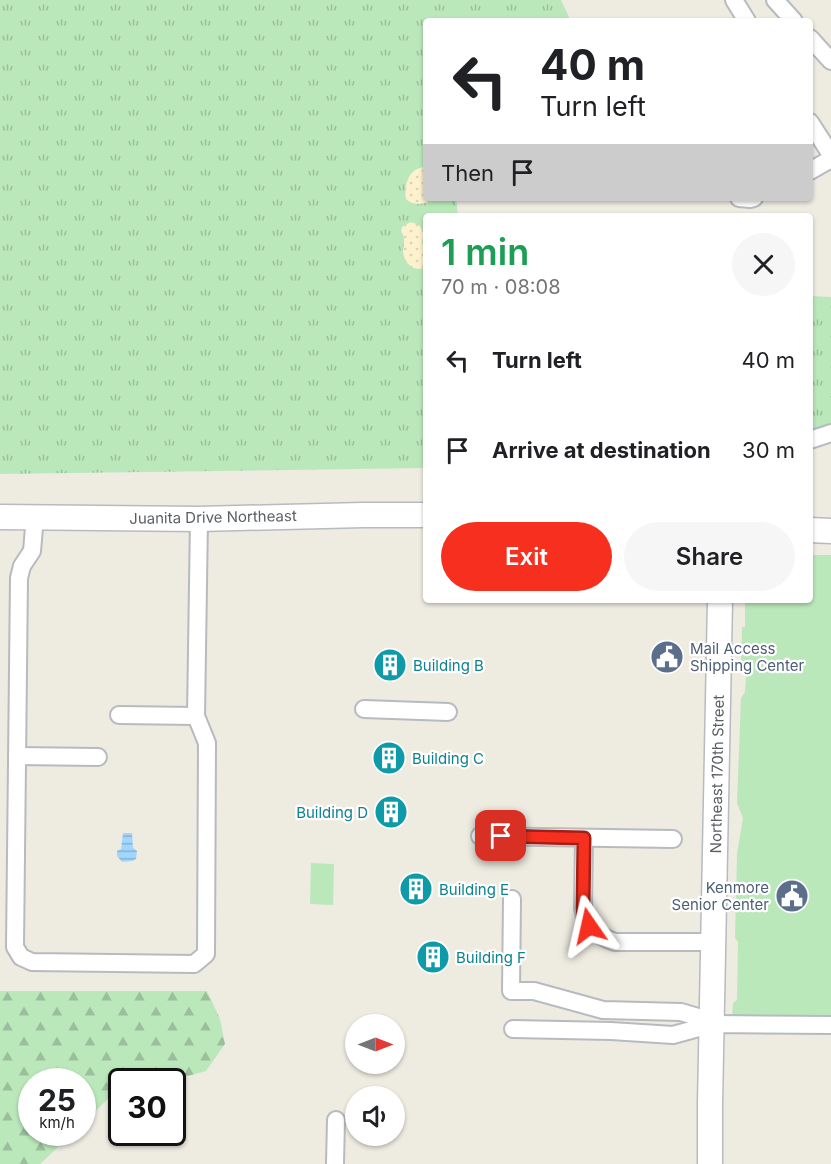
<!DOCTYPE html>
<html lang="en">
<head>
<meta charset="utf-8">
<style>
  body { margin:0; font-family:Inter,sans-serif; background:#f6f6f6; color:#202124; height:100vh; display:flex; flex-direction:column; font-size:22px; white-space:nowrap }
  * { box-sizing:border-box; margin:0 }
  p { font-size:20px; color:#757577 }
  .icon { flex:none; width:33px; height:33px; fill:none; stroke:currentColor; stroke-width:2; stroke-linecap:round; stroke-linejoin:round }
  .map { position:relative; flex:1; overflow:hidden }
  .sheet { position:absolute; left:423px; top:213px; width:390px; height:390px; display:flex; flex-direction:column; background:#fff; border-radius:6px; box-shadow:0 2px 4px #0004 }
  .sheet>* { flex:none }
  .banner { position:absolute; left:423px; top:18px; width:390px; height:183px; border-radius:6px; box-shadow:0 2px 4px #0004; background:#fff; color:#202124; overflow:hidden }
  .needle { width:39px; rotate:90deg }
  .tools { position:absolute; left:345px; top:1014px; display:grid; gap:12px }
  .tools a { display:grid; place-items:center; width:60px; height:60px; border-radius:50%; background:#fff; box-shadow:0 2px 4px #0004; font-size:30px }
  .speed { position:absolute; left:18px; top:1068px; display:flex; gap:12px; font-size:30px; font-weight:700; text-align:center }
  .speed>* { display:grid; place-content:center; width:78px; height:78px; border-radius:50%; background:#fff; box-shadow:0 2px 4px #0004; line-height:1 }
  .speed small { font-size:15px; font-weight:400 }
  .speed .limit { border:3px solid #111; border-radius:9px; background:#fff; color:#111 }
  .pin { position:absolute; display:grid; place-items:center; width:51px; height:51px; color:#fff; margin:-26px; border-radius:12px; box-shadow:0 3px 9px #0006 }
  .me { position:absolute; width:66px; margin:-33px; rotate:349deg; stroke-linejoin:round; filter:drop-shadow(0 0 4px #0008) }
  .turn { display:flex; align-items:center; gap:21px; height:126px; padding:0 18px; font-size:27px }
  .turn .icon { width:78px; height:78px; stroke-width:2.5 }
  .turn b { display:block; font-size:42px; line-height:51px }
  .then { display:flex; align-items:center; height:57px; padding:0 18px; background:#0003; gap:12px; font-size:22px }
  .round { display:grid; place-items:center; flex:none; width:63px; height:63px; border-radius:32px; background:#f6f6f6 }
  .head { display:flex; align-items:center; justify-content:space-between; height:102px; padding:0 18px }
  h1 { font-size:36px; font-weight:600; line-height:45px; color:#1e9e55 }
  .primary-button { display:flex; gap:12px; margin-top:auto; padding:12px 18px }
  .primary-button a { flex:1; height:69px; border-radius:36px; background:#f72f1e; color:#fff; font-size:24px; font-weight:600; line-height:69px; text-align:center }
  .primary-button a+a { background:#f6f6f6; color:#202124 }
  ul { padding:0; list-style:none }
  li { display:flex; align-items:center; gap:18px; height:90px; padding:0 18px }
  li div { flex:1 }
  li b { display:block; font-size:22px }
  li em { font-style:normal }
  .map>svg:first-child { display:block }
  .grass { fill:url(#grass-tufts) }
  .forest { fill:url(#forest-firs) }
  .sand { fill:url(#sand-dots) }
  .park { fill:#bbe8bb }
  .water { fill:url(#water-rules) }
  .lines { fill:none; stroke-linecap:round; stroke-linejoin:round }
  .minor-casing { stroke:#b7babf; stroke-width:20 }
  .secondary-casing { stroke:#b7bbc1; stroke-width:27 }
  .minor { stroke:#fff; stroke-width:16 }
  .secondary { stroke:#fff; stroke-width:24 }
  .route-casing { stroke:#a11f14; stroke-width:15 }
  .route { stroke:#f72f1e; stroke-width:10 }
  .labels { text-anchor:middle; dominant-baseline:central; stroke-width:4.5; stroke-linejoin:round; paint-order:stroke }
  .street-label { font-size:15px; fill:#5a5e64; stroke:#fff }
  .service-label { font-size:15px; fill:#4e5e75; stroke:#fff; text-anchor:start }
  .culture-label { font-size:15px; fill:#0d838f; stroke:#fff; text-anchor:start }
</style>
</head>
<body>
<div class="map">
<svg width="831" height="1164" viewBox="0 0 831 1164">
  <defs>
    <pattern id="grass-tufts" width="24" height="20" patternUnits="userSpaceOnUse" patternTransform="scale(1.5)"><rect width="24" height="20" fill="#bbe8bb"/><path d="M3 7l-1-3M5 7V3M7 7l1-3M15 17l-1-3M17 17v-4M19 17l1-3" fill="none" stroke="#9bbf9c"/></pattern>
    <pattern id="forest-firs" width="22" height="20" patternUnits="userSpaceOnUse" patternTransform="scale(1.5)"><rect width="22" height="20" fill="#bbe8bb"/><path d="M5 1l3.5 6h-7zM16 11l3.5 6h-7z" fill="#9bbf9c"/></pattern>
    <pattern id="sand-dots" width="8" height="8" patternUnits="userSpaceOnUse" patternTransform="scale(1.5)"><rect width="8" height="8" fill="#fdf2cd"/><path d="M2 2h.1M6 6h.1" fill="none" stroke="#dbd2b3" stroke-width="1.8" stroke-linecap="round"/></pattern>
    <pattern id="water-rules" width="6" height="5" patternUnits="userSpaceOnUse" patternTransform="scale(1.5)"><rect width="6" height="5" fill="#a1d6ff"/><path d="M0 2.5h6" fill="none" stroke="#86b1d2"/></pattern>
  </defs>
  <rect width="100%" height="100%" fill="#eeebe1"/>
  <g class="grass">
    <polygon points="0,0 561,0 571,21 426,21 426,198 456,198 458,216 426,216 426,468 0,474"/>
    <polygon points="810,296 831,297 831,433 810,440"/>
  </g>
  <polygon class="forest" points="0,991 207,991 220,1019 225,1044 206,1071 170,1081 122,1082 121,1095 108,1099 83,1123 82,1082 32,1082 32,1132 73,1133 40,1164 0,1164"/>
  <g class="sand">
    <path d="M423,167H426V198H433L432,201C423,204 413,206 406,199C404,185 408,170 423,167Z"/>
    <path d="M411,222L419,225L424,233L422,241L426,250V267C414,273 403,263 403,250C403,246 405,243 404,240C404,236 402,233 401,230L403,226Z"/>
  </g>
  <g class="park">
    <polygon points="810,555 831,555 831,1019 732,1018 733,1003 737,1000 738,942 735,938 737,854 743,818 737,803 741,698 745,692 746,676 741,669 742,627 745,627 745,600 810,600"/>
    <polygon points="311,863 334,864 333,905 310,904"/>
  </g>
  <polygon class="water" points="123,833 132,833 133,848 137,851 136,859 132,861 122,862 117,856 117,851 121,849"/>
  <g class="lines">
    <defs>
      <g id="minor">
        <polyline points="734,0 747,21"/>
        <polyline points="775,0 794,21"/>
        <polyline points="810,38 831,61"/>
        <polyline points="810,122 831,155"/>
        <polyline points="810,171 831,159"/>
        <polyline points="739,198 750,199 754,198"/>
        <polyline points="810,440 831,433"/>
        <polyline points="35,516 32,551 22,566 19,578 15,947 21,957 32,962 194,964 206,954 207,743 196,716 199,519"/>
        <polyline points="364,709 448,712"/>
        <polyline points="119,715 196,716"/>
        <polyline points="17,756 98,757"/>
        <polyline points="480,836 673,839"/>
        <path d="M584,838L583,908C586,927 597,936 615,942H714"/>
        <polyline points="512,899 511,991 534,991 603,1010 681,1012 698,1017 713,1024"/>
        <polyline points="513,1029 611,1031 673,1035 713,1024 831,1025"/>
        <polyline points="335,1164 336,1120"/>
      </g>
      <g id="secondary">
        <polyline points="0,517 199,519 363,515 426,515"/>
        <polyline points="810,530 831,531"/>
        <polyline points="710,1164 710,1104 720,600"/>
      </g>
    </defs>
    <use href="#minor" class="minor-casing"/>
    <use href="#secondary" class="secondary-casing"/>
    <use href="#minor" class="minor"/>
    <use href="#secondary" class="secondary"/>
  </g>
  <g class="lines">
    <defs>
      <polyline id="route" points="501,836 584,838 583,908 584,916 589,926"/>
    </defs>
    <use href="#route" class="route-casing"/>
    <use href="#route" class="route"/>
  </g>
  <defs>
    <symbol id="civic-disc" viewBox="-11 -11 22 22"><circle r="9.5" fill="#5c6f8a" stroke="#fff"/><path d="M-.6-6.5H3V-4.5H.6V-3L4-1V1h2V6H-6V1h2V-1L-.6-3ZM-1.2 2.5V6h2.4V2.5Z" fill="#fff"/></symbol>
    <symbol id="building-disc" viewBox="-11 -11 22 22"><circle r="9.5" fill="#0f9aa8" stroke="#fff"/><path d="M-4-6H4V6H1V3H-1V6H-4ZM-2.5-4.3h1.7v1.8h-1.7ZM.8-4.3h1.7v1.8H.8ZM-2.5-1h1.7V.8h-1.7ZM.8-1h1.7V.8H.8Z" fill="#fff"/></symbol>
  </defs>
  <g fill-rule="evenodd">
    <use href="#civic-disc" x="648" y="638" width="38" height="38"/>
    <use href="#building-disc" x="371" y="646" width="38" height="38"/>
    <use href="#building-disc" x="370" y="739" width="38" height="38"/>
    <use href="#building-disc" x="372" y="793" width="38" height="38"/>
    <use href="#building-disc" x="397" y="870" width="38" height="38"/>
    <use href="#civic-disc" x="773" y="877" width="38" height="38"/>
    <use href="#building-disc" x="414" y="938" width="38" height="38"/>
  </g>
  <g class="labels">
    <g class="street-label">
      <text transform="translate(213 517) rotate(-1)">Juanita Drive Northeast</text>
      <text transform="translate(717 774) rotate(-89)">Northeast 170th Street</text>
    </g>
    <g class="service-label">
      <text x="690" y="648">Mail Access<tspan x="690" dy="17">Shipping Center</tspan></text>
      <text x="769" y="887" text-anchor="end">Kenmore<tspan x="769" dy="17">Senior Center</tspan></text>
    </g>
    <g class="culture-label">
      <text x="413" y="665">Building B</text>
      <text x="412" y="758">Building C</text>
      <text x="368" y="812" text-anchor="end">Building D</text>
      <text x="439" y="889">Building E</text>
      <text x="456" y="957">Building F</text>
    </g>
  </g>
</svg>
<div class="tools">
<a><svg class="needle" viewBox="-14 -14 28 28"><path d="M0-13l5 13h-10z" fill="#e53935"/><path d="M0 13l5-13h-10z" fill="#757577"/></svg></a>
<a><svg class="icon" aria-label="sound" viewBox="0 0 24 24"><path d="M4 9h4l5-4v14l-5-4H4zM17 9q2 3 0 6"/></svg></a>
</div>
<div class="speed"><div>25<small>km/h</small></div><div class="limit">30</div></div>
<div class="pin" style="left:501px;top:836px;background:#d93025"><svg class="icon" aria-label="arrive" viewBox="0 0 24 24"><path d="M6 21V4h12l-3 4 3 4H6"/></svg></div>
<svg class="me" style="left:589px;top:926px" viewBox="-20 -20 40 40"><path d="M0-17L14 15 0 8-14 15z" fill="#f72f1e" stroke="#fff" stroke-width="4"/></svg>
<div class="banner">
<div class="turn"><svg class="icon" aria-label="left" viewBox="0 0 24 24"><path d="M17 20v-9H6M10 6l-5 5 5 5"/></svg><div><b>40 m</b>Turn left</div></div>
<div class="then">Then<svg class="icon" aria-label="arrive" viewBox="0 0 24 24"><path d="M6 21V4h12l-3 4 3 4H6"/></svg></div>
</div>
<section class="sheet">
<div class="head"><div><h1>1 min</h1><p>70 m · 08:08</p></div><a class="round"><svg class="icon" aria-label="close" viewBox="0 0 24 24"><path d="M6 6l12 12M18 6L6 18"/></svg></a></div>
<ul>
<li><svg class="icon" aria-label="left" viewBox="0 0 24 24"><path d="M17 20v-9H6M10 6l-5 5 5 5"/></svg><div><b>Turn left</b></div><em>40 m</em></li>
<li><svg class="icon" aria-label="arrive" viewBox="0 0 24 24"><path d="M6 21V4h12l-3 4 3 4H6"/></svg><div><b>Arrive at destination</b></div><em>30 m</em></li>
</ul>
<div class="primary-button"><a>Exit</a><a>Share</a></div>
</section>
</div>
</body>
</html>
